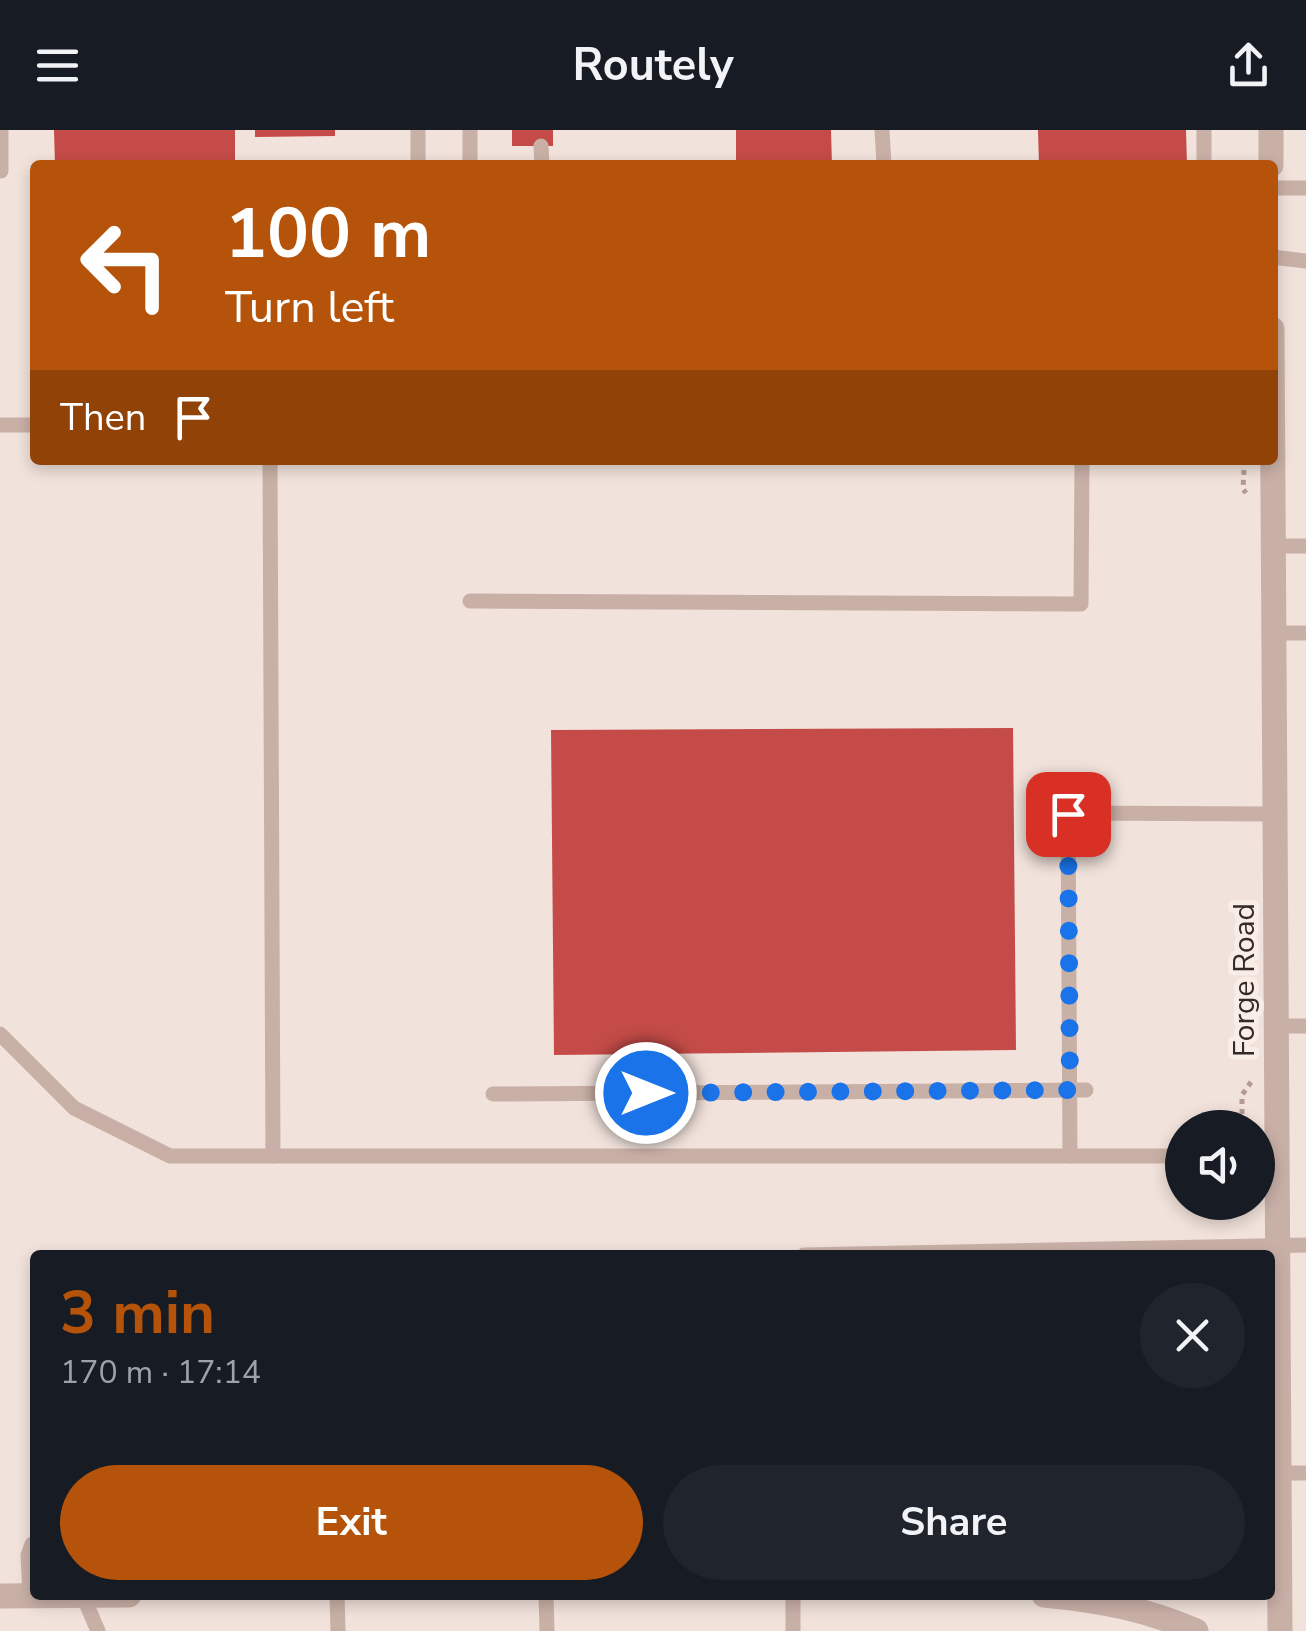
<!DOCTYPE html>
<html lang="en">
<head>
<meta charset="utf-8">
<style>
  body { margin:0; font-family:"Nunito Sans",sans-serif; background:#20242c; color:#f1f3f6; height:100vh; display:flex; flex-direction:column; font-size:38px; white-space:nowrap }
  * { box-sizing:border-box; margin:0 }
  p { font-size:32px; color:#9ea1a6 }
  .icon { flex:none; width:55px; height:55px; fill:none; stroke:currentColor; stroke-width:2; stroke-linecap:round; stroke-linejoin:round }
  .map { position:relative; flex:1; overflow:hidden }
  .sheet { position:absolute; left:30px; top:1120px; width:1245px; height:350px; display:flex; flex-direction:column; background:#171b24; border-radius:10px; box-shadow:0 5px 15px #0003 }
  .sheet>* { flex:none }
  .top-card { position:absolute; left:30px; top:30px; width:1248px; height:305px; border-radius:10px; box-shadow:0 5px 15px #0003; background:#b45309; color:#fff; overflow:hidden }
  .tools { position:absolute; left:1165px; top:980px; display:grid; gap:20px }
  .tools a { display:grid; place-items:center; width:110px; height:110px; border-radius:50%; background:#171b24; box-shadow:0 5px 15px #0003; font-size:50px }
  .pin { position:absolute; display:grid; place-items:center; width:85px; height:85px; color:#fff; margin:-42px; border-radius:20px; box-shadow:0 5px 15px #0006 }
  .me { position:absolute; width:110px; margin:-55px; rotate:90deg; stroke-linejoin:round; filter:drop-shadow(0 0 8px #0008) }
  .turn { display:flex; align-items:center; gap:35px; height:210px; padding:0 30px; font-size:45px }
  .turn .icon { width:130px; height:130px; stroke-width:2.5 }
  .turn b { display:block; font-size:70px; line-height:85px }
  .then { display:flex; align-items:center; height:95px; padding:0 30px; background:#0003; gap:20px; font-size:38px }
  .round { display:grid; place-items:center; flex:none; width:105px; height:105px; border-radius:52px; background:#20242c }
  .head { display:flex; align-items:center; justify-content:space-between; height:170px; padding:0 30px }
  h1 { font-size:60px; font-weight:700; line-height:75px; color:#b45309 }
  .cta { display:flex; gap:20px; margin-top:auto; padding:20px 30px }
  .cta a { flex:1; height:115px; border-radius:60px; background:#b45309; color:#fff; font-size:40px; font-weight:700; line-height:115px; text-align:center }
  .cta a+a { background:#20242c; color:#f1f3f6 }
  header { display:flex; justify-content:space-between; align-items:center; height:130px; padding:0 30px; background:#171b24; font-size:45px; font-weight:700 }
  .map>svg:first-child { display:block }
  .building { fill:#c44b47 }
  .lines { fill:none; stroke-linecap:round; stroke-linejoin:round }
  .path { stroke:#b59992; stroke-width:5; stroke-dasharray:5 5; stroke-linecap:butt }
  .service { stroke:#c9b0a7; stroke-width:15 }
  .tertiary { stroke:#c9b0a7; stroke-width:25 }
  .route { stroke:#1a73e8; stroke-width:18; stroke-dasharray:0 32.4 }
  .labels { text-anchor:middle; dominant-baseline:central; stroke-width:10; stroke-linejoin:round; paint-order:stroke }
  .street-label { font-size:30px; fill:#362928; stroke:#f9ede7 }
</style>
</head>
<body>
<header><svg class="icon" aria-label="menu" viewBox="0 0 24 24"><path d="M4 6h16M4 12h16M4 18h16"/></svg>Routely<svg class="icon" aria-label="share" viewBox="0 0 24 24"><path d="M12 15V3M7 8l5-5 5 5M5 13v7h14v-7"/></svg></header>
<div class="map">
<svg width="1306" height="1501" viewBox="0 0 1306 1501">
  <rect width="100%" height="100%" fill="#f1e2db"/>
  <g class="building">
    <polygon points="54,0 235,0 235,35 55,35"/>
    <polygon points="255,0 335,0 335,6 255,7"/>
    <rect x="512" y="0" width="41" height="16"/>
    <polygon points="736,0 831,0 832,35 736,35"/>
    <polygon points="1038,0 1186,0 1187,35 1039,35"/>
    <polygon points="1013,598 1016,920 554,925 551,600"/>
  </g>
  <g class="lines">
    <g class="path">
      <polyline points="1244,340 1243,359 1246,363"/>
      <polyline points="1242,984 1242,965 1251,952"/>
    </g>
    <g class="service">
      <polyline points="418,0 418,35"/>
      <polyline points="470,0 470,35"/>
      <polyline points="882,0 884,35"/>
      <polyline points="1204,0 1204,35"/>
      <polyline points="541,16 542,35"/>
      <polyline points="1,41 1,0"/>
      <polyline points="1272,58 1306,58"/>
      <polyline points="1272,127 1306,131"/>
      <polyline points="0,295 35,295"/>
      <polyline points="270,330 273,1026"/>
      <polyline points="1274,416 1306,416"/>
      <polyline points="470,471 1081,474 1082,330"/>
      <polyline points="1274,503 1306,503"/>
      <polyline points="1277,896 1306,896"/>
      <polyline points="0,904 74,978 170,1026 1182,1026"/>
      <polyline points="493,964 1086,960"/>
      <polyline points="1070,1026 1068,683 1275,684"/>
      <polyline points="804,1125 1306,1115"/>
      <polyline points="1280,1343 1306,1343"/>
      <polyline points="337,1465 338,1501"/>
      <polyline points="546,1465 547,1501"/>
      <polyline points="30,1466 28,1425 32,1414 35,1413"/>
      <polyline points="83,1466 98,1501"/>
      <polyline points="793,1501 793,1465"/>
    </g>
    <g class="tertiary">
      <polyline points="1271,0 1271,35"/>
      <polyline points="1272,199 1280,1501"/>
      <path d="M1044,1465C1098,1470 1147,1479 1196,1501"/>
      <polyline points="0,1466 129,1465"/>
    </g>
  </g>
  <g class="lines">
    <polyline class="route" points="646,963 1070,960 1068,684"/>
  </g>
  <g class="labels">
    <g class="street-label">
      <text transform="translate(1244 850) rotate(-90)">Forge Road</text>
    </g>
  </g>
</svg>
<div class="tools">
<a><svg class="icon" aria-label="sound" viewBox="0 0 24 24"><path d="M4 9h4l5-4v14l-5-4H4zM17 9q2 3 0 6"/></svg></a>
</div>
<div class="pin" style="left:1068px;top:684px;background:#d93025"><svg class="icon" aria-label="arrive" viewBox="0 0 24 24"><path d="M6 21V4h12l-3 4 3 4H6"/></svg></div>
<svg class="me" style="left:646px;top:963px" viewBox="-20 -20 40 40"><circle r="17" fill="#1a73e8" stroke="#fff" stroke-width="3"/><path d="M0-11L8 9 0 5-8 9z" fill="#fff"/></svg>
<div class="top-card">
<div class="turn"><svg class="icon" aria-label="left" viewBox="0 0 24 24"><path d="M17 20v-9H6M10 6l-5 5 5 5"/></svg><div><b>100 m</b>Turn left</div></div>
<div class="then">Then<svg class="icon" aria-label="arrive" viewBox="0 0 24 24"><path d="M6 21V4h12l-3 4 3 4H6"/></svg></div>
</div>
<section class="sheet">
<div class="head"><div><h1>3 min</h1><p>170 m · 17:14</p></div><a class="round"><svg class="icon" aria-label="close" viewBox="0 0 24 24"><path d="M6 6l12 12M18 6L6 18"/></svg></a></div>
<div class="cta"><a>Exit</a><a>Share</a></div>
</section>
</div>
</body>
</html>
